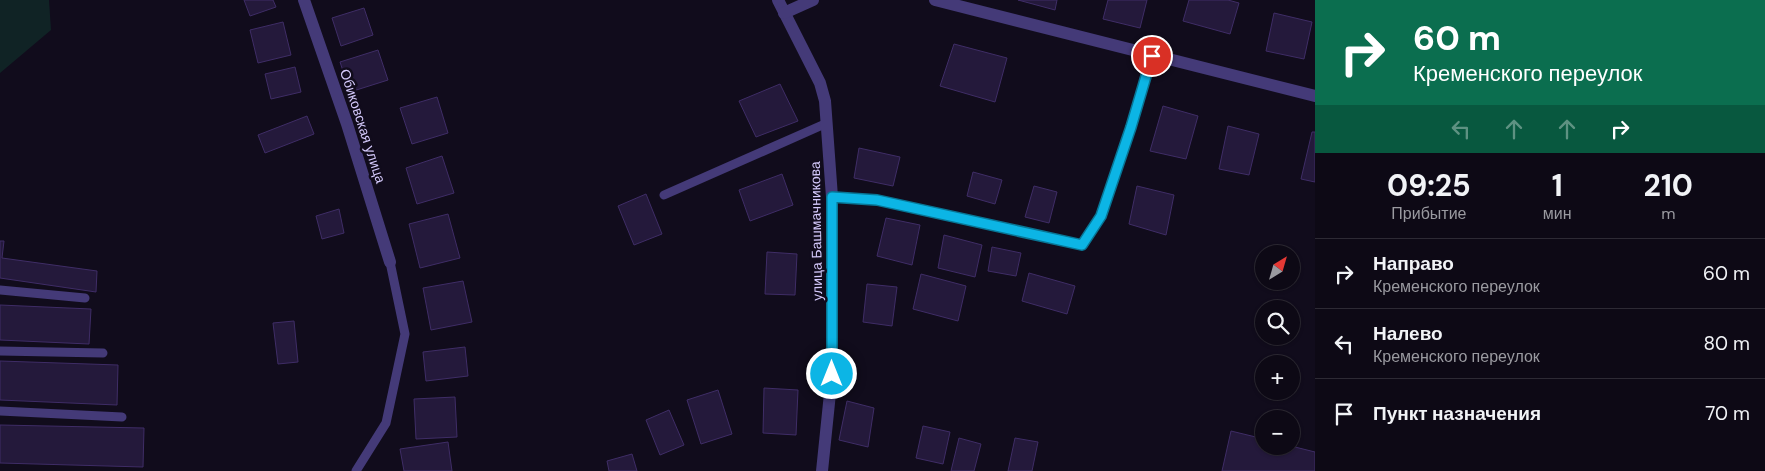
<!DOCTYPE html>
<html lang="ru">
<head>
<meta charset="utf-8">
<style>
  body { margin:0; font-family:"DM Sans",sans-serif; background:#1b1722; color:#f1f3f6; height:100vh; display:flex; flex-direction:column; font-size:19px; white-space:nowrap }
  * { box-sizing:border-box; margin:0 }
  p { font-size:16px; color:#9a9aa0 }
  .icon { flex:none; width:28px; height:28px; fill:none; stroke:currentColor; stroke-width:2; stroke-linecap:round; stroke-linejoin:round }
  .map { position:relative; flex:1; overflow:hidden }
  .panel { display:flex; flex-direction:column; background:#0d0915; width:450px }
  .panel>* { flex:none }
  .hud { background:#0b6e4f; color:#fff; overflow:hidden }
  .needle { width:32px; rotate:37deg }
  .controls { position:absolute; left:1255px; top:245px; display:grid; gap:10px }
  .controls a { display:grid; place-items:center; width:45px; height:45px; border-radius:50%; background:#0d0915; box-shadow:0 1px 4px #0004,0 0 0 1px #2d2a34; font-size:25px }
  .pin { position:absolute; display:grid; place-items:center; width:42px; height:42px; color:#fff; margin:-21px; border:2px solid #fff; border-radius:50%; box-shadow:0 1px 5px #0007 }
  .me { position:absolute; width:55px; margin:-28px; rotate:0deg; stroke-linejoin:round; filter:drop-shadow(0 0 4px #0008) }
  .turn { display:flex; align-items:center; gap:18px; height:105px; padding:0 15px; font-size:22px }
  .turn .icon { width:65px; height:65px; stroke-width:2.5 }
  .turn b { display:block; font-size:35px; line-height:42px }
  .lanes { display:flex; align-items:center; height:48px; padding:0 15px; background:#0003; justify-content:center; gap:25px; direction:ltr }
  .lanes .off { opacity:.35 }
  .eta { display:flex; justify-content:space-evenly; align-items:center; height:85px; text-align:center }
  .eta b { font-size:30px; font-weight:700; line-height:35px }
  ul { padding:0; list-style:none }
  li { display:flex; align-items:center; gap:15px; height:70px; padding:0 15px; border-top:1px solid #2d2a34 }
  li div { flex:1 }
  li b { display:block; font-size:19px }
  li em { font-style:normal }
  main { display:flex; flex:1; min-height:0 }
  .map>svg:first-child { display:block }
  .green { fill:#102325 }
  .building { fill:#24193b; stroke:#3f2d66 }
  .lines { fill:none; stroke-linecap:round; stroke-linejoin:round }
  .service { stroke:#443a78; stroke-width:9 }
  .minor { stroke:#443a78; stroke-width:12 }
  .route-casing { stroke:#087695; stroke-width:12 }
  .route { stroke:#0cb5e5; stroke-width:9 }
  .labels { text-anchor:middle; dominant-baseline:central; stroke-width:5; stroke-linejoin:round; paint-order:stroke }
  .street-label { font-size:14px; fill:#d5cafc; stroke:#110c1c }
</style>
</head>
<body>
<main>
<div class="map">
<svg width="1315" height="471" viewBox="0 0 1315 471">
  <rect width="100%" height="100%" fill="#110c1c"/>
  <polygon class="green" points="0,0 49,0 51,30 0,73"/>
  <g class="building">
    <polygon points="244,0 273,0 276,7 250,16"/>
    <polygon points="1018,0 1057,0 1055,10"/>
    <polygon points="1108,0 1147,0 1140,28 1103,19"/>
    <polygon points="1189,0 1228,0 1239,3 1230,34 1183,21"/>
    <polygon points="364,8 373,35 341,46 332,18"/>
    <polygon points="1274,13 1312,22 1304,59 1266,51"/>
    <polygon points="283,22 291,55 258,63 250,30"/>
    <polygon points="954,44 1007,58 995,102 940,86"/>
    <polygon points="378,50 388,80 350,92 340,62"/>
    <polygon points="295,67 301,92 271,99 265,74"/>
    <polygon points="780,84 798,121 756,137 739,101"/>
    <polygon points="437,97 448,133 412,144 400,108"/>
    <polygon points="1163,106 1198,116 1186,159 1150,151"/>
    <polygon points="307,116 314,134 265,153 258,135"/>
    <polygon points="1228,126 1259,134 1249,175 1219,169"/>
    <polygon points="1312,132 1315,132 1315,182 1301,179"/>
    <polygon points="859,148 900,157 893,186 854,178"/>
    <polygon points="442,156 454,193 417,204 406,168"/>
    <polygon points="973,172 1002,180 995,204 967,196"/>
    <polygon points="782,174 793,205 750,221 739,190"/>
    <polygon points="1034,186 1057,192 1049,223 1025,217"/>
    <polygon points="1137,186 1174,195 1166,235 1129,224"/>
    <polygon points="646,194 662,234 634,245 618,206"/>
    <polygon points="339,209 344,233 322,239 316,216"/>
    <polygon points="448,214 460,258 420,268 409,224"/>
    <polygon points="886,218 920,225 912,265 877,256"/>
    <polygon points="944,235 982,245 975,277 938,268"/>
    <polygon points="0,241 4,241 2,258 97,271 96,292 0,278"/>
    <polygon points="992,247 1021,253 1016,276 988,271"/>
    <polygon points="767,252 797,254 795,295 765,294"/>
    <polygon points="1029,273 1075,286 1067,314 1022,301"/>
    <polygon points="921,274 966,286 958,321 913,309"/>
    <polygon points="463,281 472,322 431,330 423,288"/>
    <polygon points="867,284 897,287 892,326 863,322"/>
    <polygon points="0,305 91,309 89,344 0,340"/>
    <polygon points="294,321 298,362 278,364 273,323"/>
    <polygon points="465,347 468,376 426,381 423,352"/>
    <polygon points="0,361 118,365 117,405 0,400"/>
    <polygon points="764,388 798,390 796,435 763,433"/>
    <polygon points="718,390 732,434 701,444 687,400"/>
    <polygon points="455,397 457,437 416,439 414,399"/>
    <polygon points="847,401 874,408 868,447 839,440"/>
    <polygon points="669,410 684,445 660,455 646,420"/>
    <polygon points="0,425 144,428 143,467 0,463"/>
    <polygon points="923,426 950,432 943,464 916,458"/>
    <polygon points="1231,431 1264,439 1264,446 1291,446 1315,452 1315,471 1222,471"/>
    <polygon points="959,438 981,444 974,471 951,471"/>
    <polygon points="1015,438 1038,442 1032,471 1008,471"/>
    <polygon points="448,442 452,471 404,471 400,449"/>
    <polygon points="632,454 637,471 609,471 607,461"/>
  </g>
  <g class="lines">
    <g class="service">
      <polyline points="664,195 827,123"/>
      <polyline points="832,197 877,200 1082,245 1101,216 1131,127 1152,56"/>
      <polyline points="0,290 85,298"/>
      <polyline points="0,351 103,353"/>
      <polyline points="0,411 122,417"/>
      <polyline points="356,471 386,423 405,334 390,262"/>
    </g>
    <g class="minor">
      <polyline points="304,0 347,124 390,262"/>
      <polyline points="778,0 820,83 825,101 832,197 832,374 822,471"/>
      <polyline points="935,0 1315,96"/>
      <polyline points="784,13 813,0"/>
    </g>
  </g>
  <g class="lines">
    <defs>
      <polyline id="route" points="832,374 832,197 877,200 1082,245 1101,216 1131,127 1152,56"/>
    </defs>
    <use href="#route" class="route-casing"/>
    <use href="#route" class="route"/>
  </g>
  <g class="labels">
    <g class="street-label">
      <text transform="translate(363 126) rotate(72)">Обиковская улица</text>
      <text transform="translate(816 231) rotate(-91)">улица Башмачникова</text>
    </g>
  </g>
</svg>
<div class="controls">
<a><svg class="needle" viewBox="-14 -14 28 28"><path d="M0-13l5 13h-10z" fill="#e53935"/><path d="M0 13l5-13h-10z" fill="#9a9aa0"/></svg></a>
<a><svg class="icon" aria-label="search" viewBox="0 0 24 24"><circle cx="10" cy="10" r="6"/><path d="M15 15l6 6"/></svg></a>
<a>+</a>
<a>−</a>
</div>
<div class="pin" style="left:1152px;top:56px;background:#d93025"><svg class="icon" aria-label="arrive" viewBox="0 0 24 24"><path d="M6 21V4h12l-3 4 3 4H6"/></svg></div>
<svg class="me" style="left:832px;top:374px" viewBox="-20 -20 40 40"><circle r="17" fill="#0cb5e5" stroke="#fff" stroke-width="3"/><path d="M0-11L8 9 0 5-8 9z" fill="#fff"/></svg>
</div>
<section class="panel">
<div class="hud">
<div class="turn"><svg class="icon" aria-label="right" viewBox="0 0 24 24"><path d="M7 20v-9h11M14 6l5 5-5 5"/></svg><div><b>60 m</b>Кременского переулок</div></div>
<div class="lanes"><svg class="icon off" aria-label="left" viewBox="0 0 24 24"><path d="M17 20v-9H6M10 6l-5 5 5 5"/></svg><svg class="icon off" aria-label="ahead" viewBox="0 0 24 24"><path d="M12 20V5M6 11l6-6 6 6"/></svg><svg class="icon off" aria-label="ahead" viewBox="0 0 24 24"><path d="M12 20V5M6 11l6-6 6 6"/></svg><svg class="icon" aria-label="right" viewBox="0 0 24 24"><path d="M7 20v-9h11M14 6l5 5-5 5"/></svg></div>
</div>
<div class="eta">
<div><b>09:25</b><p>Прибытие</p></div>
<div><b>1</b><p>мин</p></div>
<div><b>210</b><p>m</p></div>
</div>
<ul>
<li><svg class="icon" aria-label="right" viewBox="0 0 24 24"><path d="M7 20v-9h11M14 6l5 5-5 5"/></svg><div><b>Направо</b><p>Кременского переулок</p></div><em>60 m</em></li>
<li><svg class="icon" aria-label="left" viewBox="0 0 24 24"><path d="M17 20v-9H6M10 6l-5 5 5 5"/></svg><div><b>Налево</b><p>Кременского переулок</p></div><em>80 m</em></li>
<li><svg class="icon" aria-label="arrive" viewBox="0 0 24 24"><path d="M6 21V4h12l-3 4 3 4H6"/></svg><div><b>Пункт назначения</b></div><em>70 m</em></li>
</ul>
</section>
</main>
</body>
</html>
